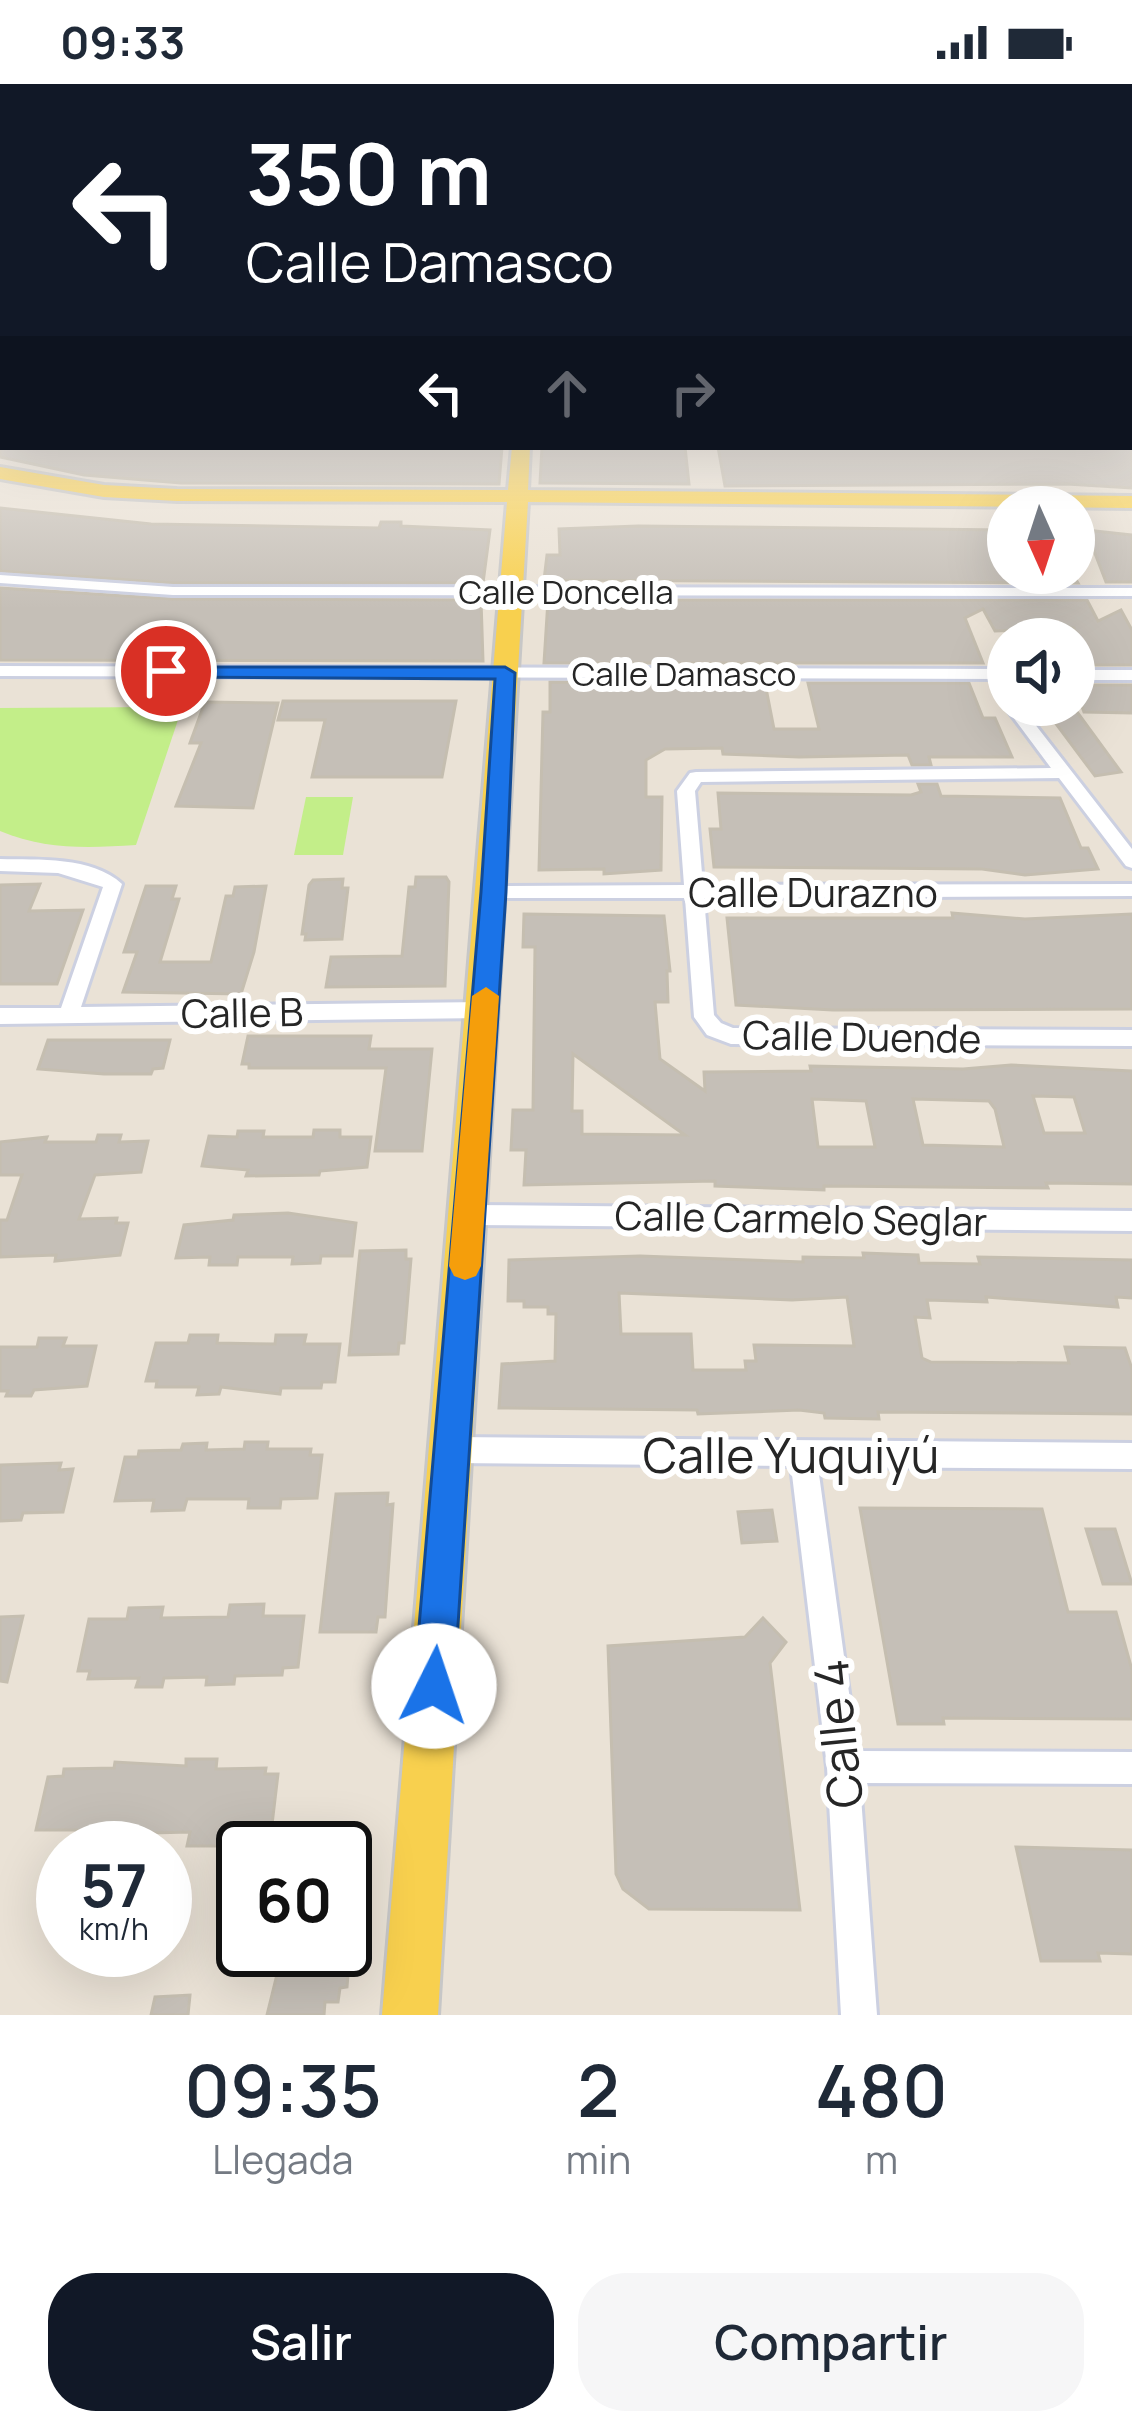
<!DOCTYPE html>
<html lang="es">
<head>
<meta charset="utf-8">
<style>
  body { margin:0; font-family:Manrope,sans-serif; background:#f6f6f7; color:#1f2937; height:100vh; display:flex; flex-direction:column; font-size:45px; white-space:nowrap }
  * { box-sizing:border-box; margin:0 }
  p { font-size:39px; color:#747a83 }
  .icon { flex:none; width:66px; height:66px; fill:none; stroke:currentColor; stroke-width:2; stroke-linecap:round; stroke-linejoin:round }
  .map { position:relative; height:1931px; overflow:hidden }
  .sheet { display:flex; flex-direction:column; background:#fff; flex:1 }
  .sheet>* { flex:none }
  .guide { position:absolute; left:0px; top:0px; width:1134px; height:366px; box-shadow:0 12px 48px #0002; background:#111827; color:#fff; overflow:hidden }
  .needle { width:78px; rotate:177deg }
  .buttons { position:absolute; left:987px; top:402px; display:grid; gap:24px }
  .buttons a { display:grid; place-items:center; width:108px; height:108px; border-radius:50%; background:#fff; box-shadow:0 12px 48px #0002; font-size:60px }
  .speed { position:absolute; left:36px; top:1737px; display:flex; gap:24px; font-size:60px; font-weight:700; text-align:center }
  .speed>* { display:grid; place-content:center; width:156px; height:156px; border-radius:50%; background:#fff; box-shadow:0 12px 48px #0002; line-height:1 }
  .speed small { font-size:30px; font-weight:400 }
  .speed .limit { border:6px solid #111; border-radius:18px; background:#fff; color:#111 }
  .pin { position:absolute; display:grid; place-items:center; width:102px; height:102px; color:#fff; margin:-51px; border:6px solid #fff; border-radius:50%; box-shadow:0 3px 12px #0007 }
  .me { position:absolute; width:132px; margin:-66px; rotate:4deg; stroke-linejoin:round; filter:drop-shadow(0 0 9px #0008) }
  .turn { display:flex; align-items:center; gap:42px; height:252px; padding:0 48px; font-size:54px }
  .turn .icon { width:156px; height:156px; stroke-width:2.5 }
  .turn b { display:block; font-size:84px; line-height:102px }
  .lanes { display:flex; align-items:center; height:114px; padding:0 48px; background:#0003; justify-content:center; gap:60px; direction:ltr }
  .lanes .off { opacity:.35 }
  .eta { display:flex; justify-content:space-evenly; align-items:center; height:204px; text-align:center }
  .eta b { font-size:72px; font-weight:600; line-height:84px }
  .cta { display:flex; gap:24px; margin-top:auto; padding:24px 48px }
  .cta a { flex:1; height:138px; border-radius:48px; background:#111827; color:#fff; font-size:48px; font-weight:600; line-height:138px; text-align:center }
  .cta a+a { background:#f6f6f7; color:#1f2937 }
  .status { display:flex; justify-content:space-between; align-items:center; height:84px; padding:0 60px; background:#fff; direction:ltr }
  .status svg { height:33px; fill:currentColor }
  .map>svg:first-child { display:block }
  .pitch { fill:#c3ee89 }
  .building { fill:#c5bfb7; stroke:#c5beb0; stroke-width:3; fill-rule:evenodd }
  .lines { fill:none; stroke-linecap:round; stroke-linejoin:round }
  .street-casing { stroke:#ccd0e1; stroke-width:6 }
  .primary-casing { stroke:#c7c7c7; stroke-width:6 }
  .street { fill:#fff; fill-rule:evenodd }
  .primary { fill:#f8d04e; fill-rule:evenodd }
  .route { fill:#1a73e8; stroke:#114b97; stroke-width:3 }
  .slow { fill:#f59e0b }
  .labels { text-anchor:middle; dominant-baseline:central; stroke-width:12; stroke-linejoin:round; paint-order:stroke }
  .far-street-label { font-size:33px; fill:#262626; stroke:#fff }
  .street-label { font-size:39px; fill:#262626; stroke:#fff }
  .near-street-label { font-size:48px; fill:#262626; stroke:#fff }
</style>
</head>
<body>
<div class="status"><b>09:33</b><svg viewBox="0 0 49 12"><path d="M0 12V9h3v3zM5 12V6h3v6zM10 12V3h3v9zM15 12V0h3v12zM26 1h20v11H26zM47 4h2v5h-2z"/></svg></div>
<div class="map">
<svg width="1132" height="1931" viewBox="0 0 1132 1931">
  <rect width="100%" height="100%" fill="#eae2d6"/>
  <g class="pitch">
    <path d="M162,623L180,630L136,761C88,764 45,766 0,747V624Z"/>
    <polygon points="306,713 353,713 343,771 294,771"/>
  </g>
  <g class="building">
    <polygon points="0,353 3,363 502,363 499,400 181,399 84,391 0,373"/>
    <polygon points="542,363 685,363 689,400 540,399"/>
    <polygon points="718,363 1132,363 1132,404 1067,400 725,402"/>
    <polygon points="0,424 151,440 379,444 381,438 401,438 401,442 490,446 483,499 173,499 0,487"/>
    <polygon points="638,442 1008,446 1008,489 1072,489 1078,499 544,496 547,471 560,471 559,445"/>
    <polygon points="1086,446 1132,451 1132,498 1106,498"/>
    <polygon points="0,504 173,515 481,516 483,577 0,576"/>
    <polygon points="548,516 1087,516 1098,537 1121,526 1132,546 1132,581 1074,581 1074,544 995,547 983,525 965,534 983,579 544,579"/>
    <polygon points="550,598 765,599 774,645 819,645 808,599 969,599 983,634 995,634 1012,673 929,673 931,681 912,681 908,671 799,673 723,670 722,664 665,665 646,676 646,713 662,713 661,786 604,790 604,785 539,786 543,628 550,628"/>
    <polygon points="1074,601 1132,601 1132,629 1084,628"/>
    <polygon points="283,617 456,617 442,693 312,693 325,636 278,636"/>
    <polygon points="205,618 278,619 253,724 176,722 201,659 190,659"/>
    <polygon points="1042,621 1072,621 1121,688 1095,692"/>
    <polygon points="918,700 937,700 941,712 1060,714 1081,764 1088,764 1098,785 1025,791 982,785 714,783 710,745 721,745 718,709 911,711 921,708"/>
    <polygon points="416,793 446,793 449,798 445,902 326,903 331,873 402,872 409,803 415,803"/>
    <polygon points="343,795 342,804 348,804 342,855 305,856 306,850 302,850 309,801 313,796"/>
    <polygon points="40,800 29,827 83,826 57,900 0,900 0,801"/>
    <polygon points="146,802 176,802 172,815 179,815 160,878 211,878 226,812 233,812 235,803 266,802 254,868 241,910 123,908 137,868 124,868"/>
    <polygon points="952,829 1025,835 1132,830 1132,925 833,926 736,921 727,834 953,834"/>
    <path d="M524,830L664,832L670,887H667L668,918H655L660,975L705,1007L704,988L811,987L810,982L963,985L1011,981L1132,987V1100L1046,1099L1048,1104L824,1102V1106L715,1102V1097L524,1101L526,1066H511L513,1026H533L535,863H523ZM573,970L675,1044L685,1051L582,1050V1027H572ZM1033,1012L1074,1013L1085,1049H1044ZM812,1015L866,1017L875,1063H818ZM913,1015L989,1017L995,1025L1004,1063L923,1061Z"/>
    <polygon points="248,952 371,952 369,965 432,965 422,1067 375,1067 386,984 249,984 249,980 242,980"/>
    <polygon points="48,956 170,956 163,984 153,985 151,990 104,990 38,985"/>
    <polygon points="314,1046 340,1046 340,1053 371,1053 367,1083 320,1087 319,1091 246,1092 248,1086 202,1082 209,1052 237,1053 238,1047 264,1047 263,1053 313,1053"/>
    <polygon points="98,1051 121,1051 119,1058 148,1057 141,1088 95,1091 79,1135 117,1134 116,1139 128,1139 120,1171 55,1177 56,1171 0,1173 0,1136 7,1136 22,1091 0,1091 0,1058 47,1053 45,1058 96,1058"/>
    <polygon points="288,1129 356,1139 352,1172 321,1172 320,1179 292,1180 293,1173 238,1173 237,1181 209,1181 210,1173 176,1174 184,1141 233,1136 234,1131"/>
    <polygon points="406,1166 406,1175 411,1175 404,1259 399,1259 398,1270 349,1271 360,1167"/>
    <path d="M863,1169L918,1171L919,1179L980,1180L978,1173L1132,1176V1214L1116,1213L1118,1223L986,1213L987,1218L927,1216L930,1234L915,1233L922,1274L931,1278L1069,1279L1065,1263L1125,1264L1132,1285V1330L878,1328L879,1335L825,1334L824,1329L799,1326L698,1330L697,1326L499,1324L502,1280L555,1277L556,1230H548V1223H524V1217H508L509,1176L640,1172L803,1178V1173L864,1174ZM619,1209L792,1216L847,1213L854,1262L754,1261L756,1277H745L746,1286H693L691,1250H621Z"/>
    <polygon points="190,1251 218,1251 217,1259 275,1260 276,1251 306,1251 304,1260 340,1260 335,1298 322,1298 321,1304 281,1304 280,1310 221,1303 219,1310 197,1311 199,1303 156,1303 157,1297 146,1297 156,1259 188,1259"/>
    <polygon points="39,1254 66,1254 63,1262 96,1262 87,1302 34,1306 31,1312 6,1312 8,1307 0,1307 0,1263 37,1263"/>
    <polygon points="245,1358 268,1358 267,1365 311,1365 310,1371 322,1371 317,1414 281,1415 280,1424 248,1424 249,1415 187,1415 184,1426 152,1427 154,1416 115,1417 125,1373 138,1373 139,1367 181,1366 183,1360 207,1359 206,1366 244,1365"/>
    <polygon points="61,1379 59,1386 73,1385 63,1428 23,1429 21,1436 0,1437 0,1381"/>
    <polygon points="388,1409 387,1421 393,1420 385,1533 378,1533 376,1548 320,1548 336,1410"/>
    <polygon points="860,1424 1042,1425 1068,1528 1116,1528 1132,1586 1132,1635 943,1634 944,1640 898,1640"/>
    <polygon points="772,1426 777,1457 742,1459 738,1428"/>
    <polygon points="1086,1445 1115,1445 1132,1500 1103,1500"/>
    <polygon points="264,1520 263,1532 304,1532 298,1583 283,1584 282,1591 235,1592 234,1600 206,1601 207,1593 164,1594 162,1603 136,1603 139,1594 88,1595 90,1587 78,1587 89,1535 127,1535 129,1524 163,1523 161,1534 228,1533 230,1521"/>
    <polygon points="23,1532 7,1598 0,1597 0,1533"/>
    <polygon points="763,1534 786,1558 770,1579 800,1826 649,1825 623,1805 616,1790 608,1562 745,1553"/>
    <polygon points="186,1675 217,1675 216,1685 266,1684 265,1690 278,1690 271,1749 223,1750 222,1762 187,1762 190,1748 111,1750 108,1762 74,1762 77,1746 36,1746 48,1693 63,1692 64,1685 114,1684 115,1678 186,1682"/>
    <polygon points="1016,1763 1132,1766 1132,1870 1098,1869 1100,1877 1041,1877"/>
    <polygon points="283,1866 350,1866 347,1903 340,1904 338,1918 325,1918 324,1931 267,1931"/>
    <polygon points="190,1911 188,1931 151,1931 155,1913"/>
  </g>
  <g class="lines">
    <defs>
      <g id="street">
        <polygon points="3,268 3,274 0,275 0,269"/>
        <rect x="1131" y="284" width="1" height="6"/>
        <rect x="0" y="301" width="3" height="7"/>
        <rect x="1131" y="349" width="1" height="8"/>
        <polygon points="0,491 173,503 1132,504 1132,512 173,511 0,499"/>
        <polygon points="0,582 1008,585 1008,595 0,592"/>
        <rect x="1074" y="586" width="58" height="10"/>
        <polygon points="1008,617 1008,621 1020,621 1132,765 1132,784 1126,782 1059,694 701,698 695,707 703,801 1132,800 1132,812 704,814 714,931 721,939 733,944 1132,946 1132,962 731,960 707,951 694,933 685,814 493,814 484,808 493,802 684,801 677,707 690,689 696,688 1051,684 1004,621"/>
        <path d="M0,775C38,776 92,772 122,800L81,923L485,918L495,926L485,934L0,940V924H61L103,803L58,789L0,787Z"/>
        <polygon points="469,1121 1132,1127 1132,1147 469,1141 461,1138 457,1131 461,1124"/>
        <polygon points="451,1353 1132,1359 1132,1385 818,1383 857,1667 1132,1668 1132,1700 860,1699 877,1931 841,1931 827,1683 791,1382 451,1379 441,1375 438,1366 441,1357"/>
      </g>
      <polygon id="primary" points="512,363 530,363 528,406 1132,412 1132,424 528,418 438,1931 382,1931 507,418 177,417 104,413 0,395 0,383 104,401 177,405 508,406"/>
    </defs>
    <use href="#street" class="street-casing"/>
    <use href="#primary" class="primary-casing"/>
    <use href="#street" class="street"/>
    <use href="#primary" class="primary"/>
  </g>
  <linearGradient id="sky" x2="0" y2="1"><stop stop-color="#72beed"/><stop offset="0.49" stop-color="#f6f2ed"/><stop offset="1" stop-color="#f6f2ed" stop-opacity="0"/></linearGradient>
  <rect width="1132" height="525" fill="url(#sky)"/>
  <polygon class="route" points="159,583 505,583 515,589 506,808 454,1602 448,1616 434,1622 420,1616 414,1602 481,808 495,595 166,593 159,592"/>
  <polygon class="slow" points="486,903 499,912 481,1182 476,1192 465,1196 454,1192 449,1182 472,912"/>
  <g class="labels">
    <g class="far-street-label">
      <text x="566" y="507">Calle Doncella</text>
      <text x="684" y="589">Calle Damasco</text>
    </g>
    <g class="street-label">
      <text x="813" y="808">Calle Durazno</text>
      <text transform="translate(242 928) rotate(-1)">Calle B</text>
      <text transform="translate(862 952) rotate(1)">Calle Duende</text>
      <text transform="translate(801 1134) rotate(1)">Calle Carmelo Seglar</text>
    </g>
    <g class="near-street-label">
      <text x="791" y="1370">Calle Yuquiyú</text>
      <text transform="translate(837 1650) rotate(-96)">Calle 4</text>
    </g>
  </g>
</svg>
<div class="buttons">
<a><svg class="needle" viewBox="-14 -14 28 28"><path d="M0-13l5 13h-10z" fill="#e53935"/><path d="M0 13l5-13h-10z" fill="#747a83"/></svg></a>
<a><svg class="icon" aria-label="sound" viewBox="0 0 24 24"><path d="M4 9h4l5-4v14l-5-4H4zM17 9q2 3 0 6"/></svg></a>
</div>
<div class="speed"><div>57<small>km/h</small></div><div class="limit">60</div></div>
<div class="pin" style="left:166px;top:587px;background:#d93025"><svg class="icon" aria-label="arrive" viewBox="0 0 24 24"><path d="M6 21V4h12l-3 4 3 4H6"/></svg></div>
<svg class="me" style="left:434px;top:1602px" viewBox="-20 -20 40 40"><circle r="19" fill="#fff"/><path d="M0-13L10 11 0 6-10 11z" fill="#1a73e8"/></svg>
<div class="guide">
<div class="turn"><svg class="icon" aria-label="left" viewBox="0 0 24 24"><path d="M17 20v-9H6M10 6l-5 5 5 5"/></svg><div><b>350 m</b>Calle Damasco</div></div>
<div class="lanes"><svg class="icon" aria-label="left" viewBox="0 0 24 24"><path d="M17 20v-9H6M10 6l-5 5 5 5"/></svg><svg class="icon off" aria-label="ahead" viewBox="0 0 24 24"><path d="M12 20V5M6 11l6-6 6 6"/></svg><svg class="icon off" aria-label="right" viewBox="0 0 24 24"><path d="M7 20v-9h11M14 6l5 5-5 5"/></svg></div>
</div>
</div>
<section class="sheet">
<div class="eta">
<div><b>09:35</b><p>Llegada</p></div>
<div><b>2</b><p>min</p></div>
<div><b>480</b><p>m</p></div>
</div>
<div class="cta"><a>Salir</a><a>Compartir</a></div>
</section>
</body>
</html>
